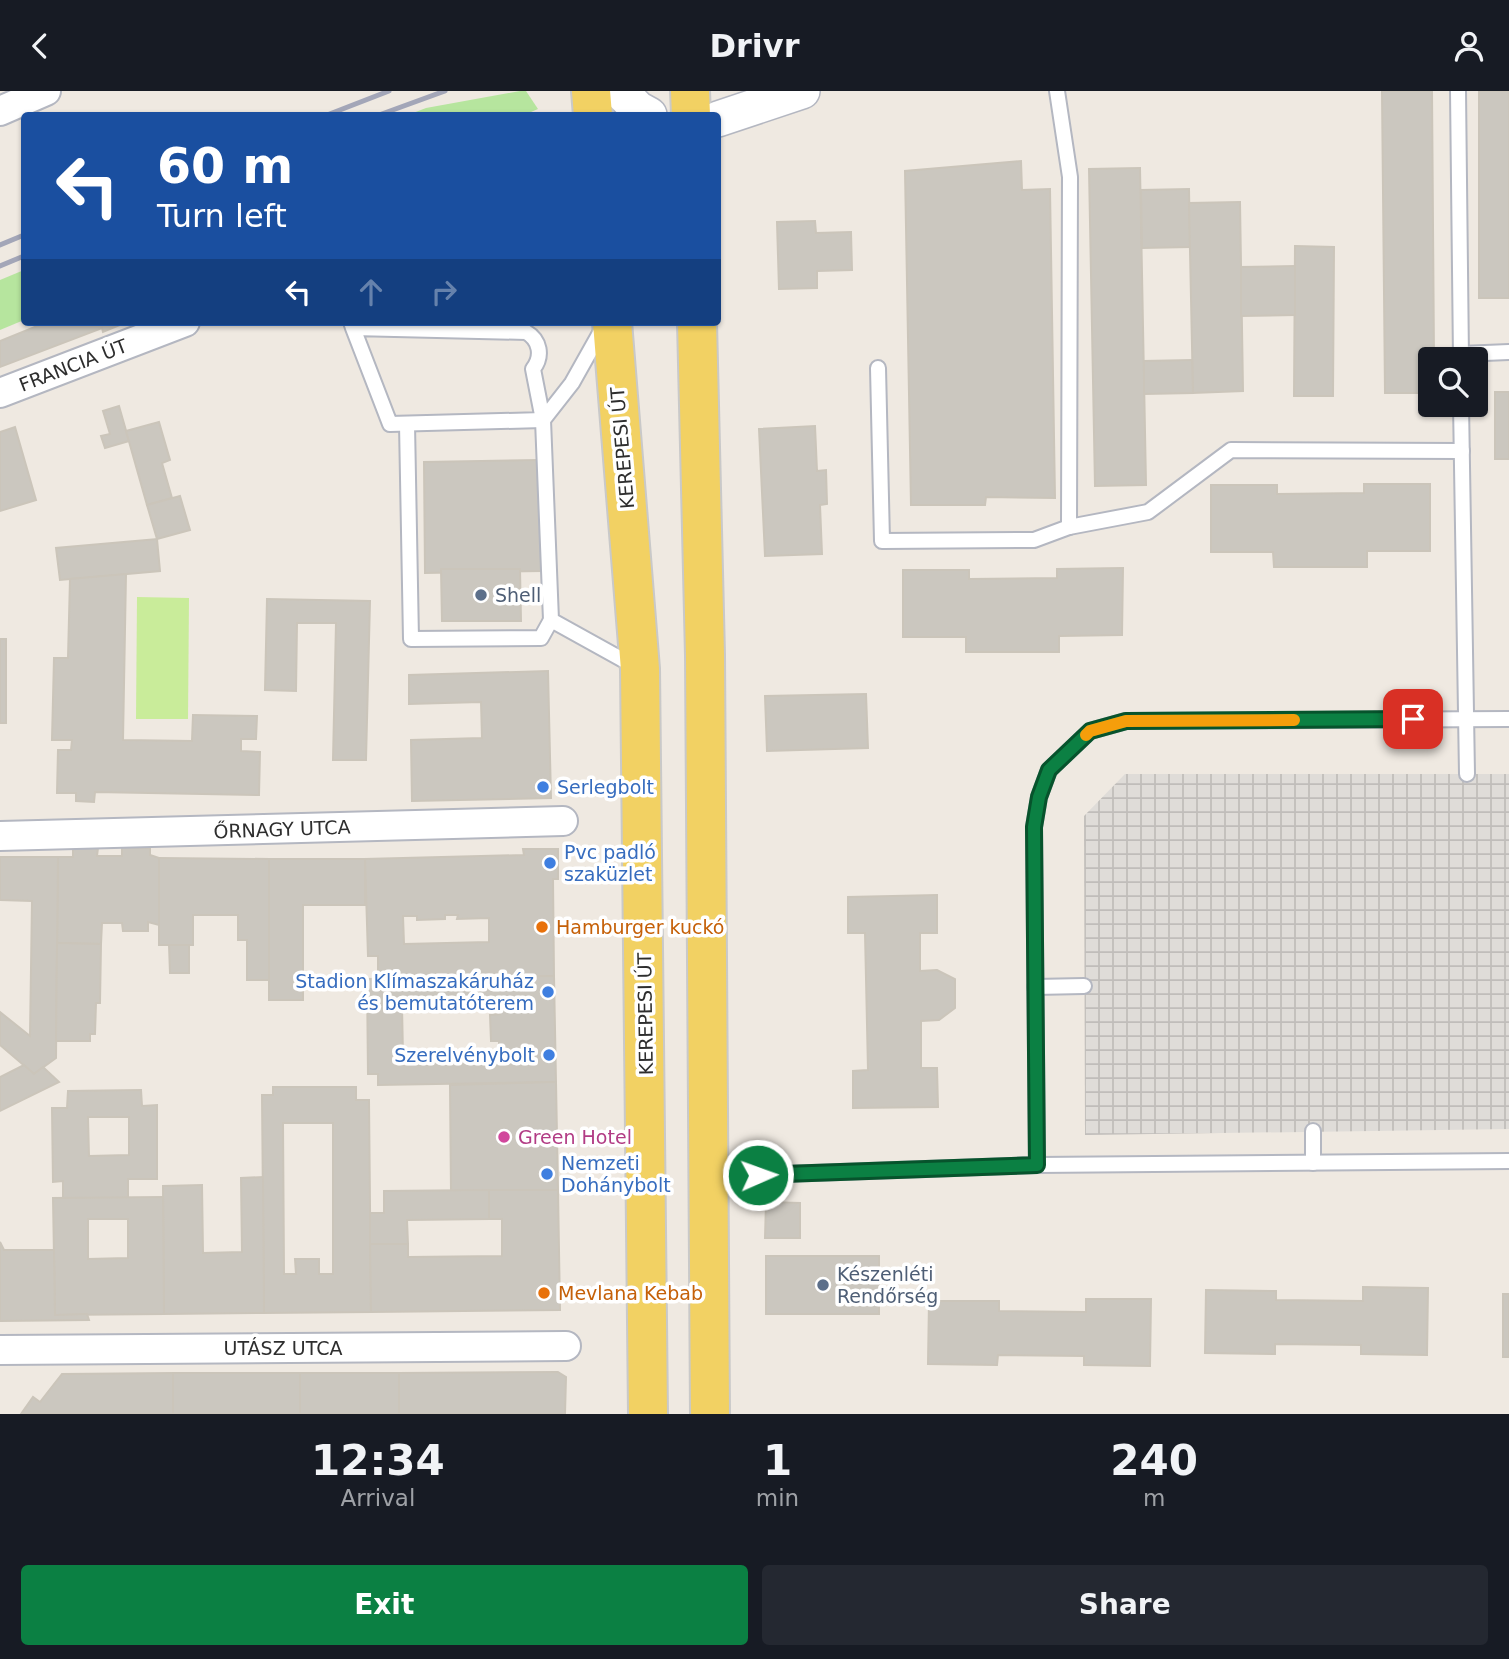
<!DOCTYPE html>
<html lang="en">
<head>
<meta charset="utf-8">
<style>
  body { margin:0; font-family:"DejaVu Sans",sans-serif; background:#242831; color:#f1f3f6; height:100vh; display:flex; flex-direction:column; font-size:26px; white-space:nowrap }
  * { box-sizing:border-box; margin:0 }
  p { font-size:23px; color:#9ea1a6 }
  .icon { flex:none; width:38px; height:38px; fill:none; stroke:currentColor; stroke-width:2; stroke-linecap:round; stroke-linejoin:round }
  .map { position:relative; height:1323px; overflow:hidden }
  .side { display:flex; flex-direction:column; background:#171b24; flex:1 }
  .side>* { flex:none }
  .hud { position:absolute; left:21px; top:21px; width:700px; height:214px; border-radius:7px; box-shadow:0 2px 5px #0004; background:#1a4fa0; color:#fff; overflow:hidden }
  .tools { position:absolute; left:1418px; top:256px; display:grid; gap:14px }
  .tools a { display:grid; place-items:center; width:70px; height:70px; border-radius:7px; background:#171b24; box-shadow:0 2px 5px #0004; font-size:35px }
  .pin { position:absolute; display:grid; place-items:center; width:60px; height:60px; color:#fff; margin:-30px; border-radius:14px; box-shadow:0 4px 10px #0006 }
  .me { position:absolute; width:77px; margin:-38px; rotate:88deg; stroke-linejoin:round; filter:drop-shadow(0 0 5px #0008) }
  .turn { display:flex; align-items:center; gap:24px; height:147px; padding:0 21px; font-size:32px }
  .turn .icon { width:91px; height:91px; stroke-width:2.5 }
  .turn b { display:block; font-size:49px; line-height:60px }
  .lanes { display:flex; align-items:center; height:66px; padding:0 21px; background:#0003; justify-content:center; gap:35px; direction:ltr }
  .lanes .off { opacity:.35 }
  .eta { display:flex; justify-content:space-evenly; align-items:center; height:119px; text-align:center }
  .eta b { font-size:42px; font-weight:700; line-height:49px }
  .action { display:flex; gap:14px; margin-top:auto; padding:14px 21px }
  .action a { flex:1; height:80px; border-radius:7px; background:#0b8043; color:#fff; font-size:28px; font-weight:700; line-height:80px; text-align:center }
  .action a+a { background:#242831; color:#f1f3f6 }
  header { display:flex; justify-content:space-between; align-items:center; height:91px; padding:0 21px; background:#171b24; font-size:32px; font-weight:700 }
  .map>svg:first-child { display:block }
  .grass { fill:#b6e59e }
  .pitch { fill:#c9ec9a }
  .plaza { fill:url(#plaza-grid) }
  .building { fill:#cbc7bf; stroke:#cbc5ba; stroke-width:2; fill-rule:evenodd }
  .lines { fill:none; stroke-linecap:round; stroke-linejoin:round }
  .service-casing { stroke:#b4b7c1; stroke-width:18 }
  .minor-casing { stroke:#b4b7c1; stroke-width:32 }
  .tertiary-casing { stroke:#b4b7c1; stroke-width:38 }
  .primary-casing { stroke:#c9c9c9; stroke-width:42 }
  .service { stroke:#fff; stroke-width:14 }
  .minor { stroke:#fff; stroke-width:28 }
  .tertiary { stroke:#fff; stroke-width:35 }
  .primary { stroke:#f2d163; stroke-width:38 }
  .rail { stroke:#a3a6b8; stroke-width:5 }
  .route-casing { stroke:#07532c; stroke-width:18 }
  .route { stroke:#0b8043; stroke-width:12 }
  .slow { stroke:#f59e0b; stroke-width:12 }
  .service-dot { fill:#5c6f8a; stroke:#fff; stroke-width:2.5 }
  .shop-dot { fill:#3f7fe0; stroke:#fff; stroke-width:2.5 }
  .food-dot { fill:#e8710a; stroke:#fff; stroke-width:2.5 }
  .hotel-dot { fill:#d1479c; stroke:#fff; stroke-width:2.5 }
  .labels { text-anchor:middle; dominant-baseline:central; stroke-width:7; stroke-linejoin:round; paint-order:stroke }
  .street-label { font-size:19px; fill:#2e2e2e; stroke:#fff }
  .service-label { font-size:19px; fill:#4e5e75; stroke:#fff; text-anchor:start }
  .shop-label { font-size:19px; fill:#366cbe; stroke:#fff; text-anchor:start }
  .food-label { font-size:19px; fill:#c56008; stroke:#fff; text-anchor:start }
  .hotel-label { font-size:19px; fill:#b23c85; stroke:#fff; text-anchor:start }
</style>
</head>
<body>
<header><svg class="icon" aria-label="back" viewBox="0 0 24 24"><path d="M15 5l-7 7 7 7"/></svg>Drivr<svg class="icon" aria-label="person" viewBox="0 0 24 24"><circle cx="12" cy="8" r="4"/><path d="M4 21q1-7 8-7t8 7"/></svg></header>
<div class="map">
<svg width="1509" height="1323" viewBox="0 0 1509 1323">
  <defs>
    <pattern id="plaza-grid" width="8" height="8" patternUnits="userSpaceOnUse" patternTransform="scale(1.75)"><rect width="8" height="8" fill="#dfdcd8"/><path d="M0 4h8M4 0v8" fill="none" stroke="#c0bdba"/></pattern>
  </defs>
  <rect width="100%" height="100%" fill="#efe9e1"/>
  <g class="grass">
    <polygon points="520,0 526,0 538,18 524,24 408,24 426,17"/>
    <polygon points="24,179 24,229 0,239 0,189"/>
  </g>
  <polygon class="pitch" points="137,506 189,507 188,628 136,628"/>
  <polygon class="plaza" points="1125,683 1509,683 1509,1038 1085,1044 1084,725"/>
  <g class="building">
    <polygon points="1382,0 1432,0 1434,268 1430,268 1430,302 1385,302"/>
    <rect x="1479" y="0" width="30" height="207"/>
    <polygon points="1021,70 1022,99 1050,98 1055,407 986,406 985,414 911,414 905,80"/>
    <polygon points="1140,77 1146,394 1095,395 1089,78"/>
    <polygon points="1189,98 1190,156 1142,157 1141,99"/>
    <polygon points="1240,111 1243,300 1193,302 1189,112"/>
    <polygon points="815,130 816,142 851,141 852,179 817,180 817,197 779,198 777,131"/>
    <polygon points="1295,155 1334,156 1333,305 1294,305"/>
    <polygon points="1295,175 1295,224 1241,225 1241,176"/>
    <polygon points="47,231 124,231 125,232 103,241 102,237 0,276 0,250"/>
    <polygon points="1192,269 1193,302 1144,303 1144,270"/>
    <rect x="1495" y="301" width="14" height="67"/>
    <polygon points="119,315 129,350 105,357 101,345 110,343 103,320"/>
    <polygon points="159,331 170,369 162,372 172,407 147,414 126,340"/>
    <polygon points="815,335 817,380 826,379 827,413 820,414 822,463 765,465 759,338"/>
    <polygon points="15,336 36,409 0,420 0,341"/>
    <polygon points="539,369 541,480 425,482 424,371"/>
    <polygon points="1364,393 1430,393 1430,460 1367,460 1367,476 1274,476 1273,461 1211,461 1211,394 1277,394 1277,403 1364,402"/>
    <polygon points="180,405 190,439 157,448 147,414"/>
    <polygon points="157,448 160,480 60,489 56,457"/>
    <polygon points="1123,477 1122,544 1059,545 1059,561 966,561 966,546 903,546 903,479 969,479 969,488 1057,487 1057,478"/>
    <polygon points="441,478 520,478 521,530 442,530"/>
    <polygon points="126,483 123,649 192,650 193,624 257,625 256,648 241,648 241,660 260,661 259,704 95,701 94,711 76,710 76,702 57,702 58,659 71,659 72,649 52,649 54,567 68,567 70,488"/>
    <polygon points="267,508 370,510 366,669 333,669 336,532 297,532 296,600 265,599"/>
    <rect x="0" y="548" width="6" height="84"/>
    <polygon points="548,580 551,707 412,710 411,649 482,647 481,611 409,613 409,584"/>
    <polygon points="866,603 868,657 767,660 765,605"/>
    <polygon points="122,756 150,757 150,764 159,767 159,834 148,831 148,840 123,840 122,832 102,832 101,853 57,852 58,766 73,766 73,757 98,757 97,765 122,765"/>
    <path d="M523,758H558V788H553L554,885L378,888V865H368L365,768L524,764ZM445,824H458L457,828L489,827V851L404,853L403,825H417V829L445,828Z"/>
    <polygon points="0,766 58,766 56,967 34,983 0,954 0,921 30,945 32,810 0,809"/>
    <polygon points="159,767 269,768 270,889 247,889 247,849 238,849 238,824 193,824 193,854 159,854"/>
    <polygon points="269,768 365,768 365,814 303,814 303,909 269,909"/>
    <polygon points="937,804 937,842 920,842 920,880 937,879 955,888 955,917 939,929 921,930 921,977 937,977 938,1016 853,1017 853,980 868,979 865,842 848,842 848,806"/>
    <polygon points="57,852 101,853 100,912 96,912 95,943 90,943 90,950 56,950"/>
    <polygon points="169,854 189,854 189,882 170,882"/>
    <path d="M554,885L556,991L378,994V983H368L367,888ZM499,912L500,923L490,924L491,950H499V963L403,965L402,915Z"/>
    <polygon points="24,974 34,983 43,976 59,991 0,1020 0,986"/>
    <polygon points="556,991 558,1099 451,1100 450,994"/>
    <path d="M273,996H356V1009H369L371,1221L264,1222L262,1004H273ZM283,1032H333V1183H319V1168H295L296,1183H284Z"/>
    <path d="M141,999L142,1015L157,1014V1088H128V1107H63V1090L53,1091L52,1017H67L68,1000ZM88,1026H129V1064L89,1065Z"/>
    <polygon points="263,1086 264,1222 164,1223 163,1095 202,1094 203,1162 242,1161 241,1087"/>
    <polygon points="489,1099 558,1099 560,1219 371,1221 370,1153 408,1153 408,1166 502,1165 502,1128 489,1128"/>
    <polygon points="489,1099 489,1128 407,1129 408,1153 370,1153 370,1122 384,1122 384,1100"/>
    <path d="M163,1106L164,1223L55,1224L53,1107ZM88,1128H128V1167L88,1168Z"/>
    <polygon points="766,1111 800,1112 800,1147 765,1147"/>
    <polygon points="0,1151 4,1159 54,1159 55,1224 87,1223 89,1229 0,1230"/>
    <rect x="766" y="1165" width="113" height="58"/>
    <polygon points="1363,1196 1428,1197 1427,1264 1361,1263 1361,1254 1275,1253 1275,1263 1205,1262 1206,1199 1276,1200 1276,1209 1363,1210"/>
    <rect x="1503" y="1203" width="6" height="63"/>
    <polygon points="1086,1208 1151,1208 1150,1275 1084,1274 1084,1265 998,1264 997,1274 928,1273 929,1210 999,1210 999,1220 1086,1221"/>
    <polygon points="558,1281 566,1286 565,1323 399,1323 399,1282"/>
    <rect x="173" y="1282" width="127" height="41"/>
    <polygon points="173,1282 173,1323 21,1323 33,1306 40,1311 62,1283"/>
    <rect x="300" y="1282" width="99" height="41"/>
  </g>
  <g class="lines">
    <defs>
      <g id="service">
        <polyline points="1057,0 1070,86 1069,436"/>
        <polyline points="1458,0 1461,268"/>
        <path d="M351,231L353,237L390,333L543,329L533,278C543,265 540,249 526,241L353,237"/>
        <polyline points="604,235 572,292 543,329 551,529 634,575"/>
        <polyline points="1461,263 1509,261"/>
        <polyline points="878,277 882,450 1034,449 1069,436 1148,421 1231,359 1462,360"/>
        <polyline points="1461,313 1467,683"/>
        <polyline points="407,333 411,548 541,547 551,529"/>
        <polyline points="1035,896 1084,895"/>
        <polyline points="1313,1040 1313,1072"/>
        <polyline points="1037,1074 1034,736 1039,706 1049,679 1090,640 1126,630 1509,628"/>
        <polyline points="710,1079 758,1084 1037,1074 1509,1070"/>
      </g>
      <g id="minor">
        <polyline points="0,20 46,0"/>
        <polyline points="0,302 185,231"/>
        <polyline points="0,745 563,730"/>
        <polyline points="0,1259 566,1255"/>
      </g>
      <g id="tertiary">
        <polyline points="620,0 638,18 649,24"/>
        <polyline points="718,28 802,0"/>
      </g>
      <g id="primary">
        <polyline points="591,0 593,24"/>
        <polyline points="690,0 691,24"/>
        <polyline points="612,231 640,578 648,1323"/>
        <polyline points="697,231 705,564 710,1323"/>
      </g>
    </defs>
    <use href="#service" class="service-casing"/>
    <use href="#minor" class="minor-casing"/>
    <use href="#tertiary" class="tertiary-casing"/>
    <use href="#primary" class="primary-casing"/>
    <use href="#service" class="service"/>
    <use href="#minor" class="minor"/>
    <use href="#tertiary" class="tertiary"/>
    <use href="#primary" class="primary"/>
    <g class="rail">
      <polyline points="327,24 389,0"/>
      <polyline points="379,24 445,0"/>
      <polyline points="0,154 24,144"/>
      <polyline points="0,175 24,165"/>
    </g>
  </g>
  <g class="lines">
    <defs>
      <polyline id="route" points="758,1084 1037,1074 1034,736 1039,706 1049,679 1090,640 1126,630 1413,628"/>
    </defs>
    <use href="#route" class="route-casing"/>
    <use href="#route" class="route"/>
    <polyline class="slow" points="1086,644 1090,640 1126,630 1294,629"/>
  </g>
  <g class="service-dot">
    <circle cx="481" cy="504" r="7"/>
    <circle cx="823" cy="1194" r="7"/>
  </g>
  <g class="shop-dot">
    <circle cx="543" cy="696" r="7"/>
    <circle cx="550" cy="772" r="7"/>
    <circle cx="548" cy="901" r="7"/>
    <circle cx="549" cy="964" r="7"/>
    <circle cx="547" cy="1083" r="7"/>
  </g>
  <g class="food-dot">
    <circle cx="542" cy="836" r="7"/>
    <circle cx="544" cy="1202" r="7"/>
  </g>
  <circle class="hotel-dot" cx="504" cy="1046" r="7"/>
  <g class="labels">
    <g class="street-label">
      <text transform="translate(73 274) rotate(-21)">FRANCIA ÚT</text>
      <text transform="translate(622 357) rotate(-95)">KEREPESI ÚT</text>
      <text transform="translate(282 738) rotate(-2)">ŐRNAGY UTCA</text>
      <text transform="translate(645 923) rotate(-91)">KEREPESI ÚT</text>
      <text x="283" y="1257">UTÁSZ UTCA</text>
    </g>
    <g class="service-label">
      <text x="495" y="504">Shell</text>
      <text x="837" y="1183">Készenléti<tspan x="837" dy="22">Rendőrség</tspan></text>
    </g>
    <g class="shop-label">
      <text x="557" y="696">Serlegbolt</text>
      <text x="564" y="761">Pvc padló<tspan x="564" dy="22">szaküzlet</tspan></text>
      <text x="534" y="890" text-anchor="end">Stadion Klímaszakáruház<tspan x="534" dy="22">és bemutatóterem</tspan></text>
      <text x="535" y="964" text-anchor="end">Szerelvénybolt</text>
      <text x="561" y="1072">Nemzeti<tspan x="561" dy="22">Dohánybolt</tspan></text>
    </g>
    <g class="food-label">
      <text x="556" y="836">Hamburger kuckó</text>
      <text x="558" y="1202">Mevlana Kebab</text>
    </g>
    <g class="hotel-label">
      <text x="518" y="1046">Green Hotel</text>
    </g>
  </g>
</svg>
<div class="tools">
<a><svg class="icon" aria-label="search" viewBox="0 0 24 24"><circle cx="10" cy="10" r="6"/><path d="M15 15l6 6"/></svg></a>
</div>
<div class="pin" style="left:1413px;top:628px;background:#d93025"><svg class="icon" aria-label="arrive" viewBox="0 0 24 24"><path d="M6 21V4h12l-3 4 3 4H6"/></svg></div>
<svg class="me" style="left:758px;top:1084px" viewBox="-20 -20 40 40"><circle r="17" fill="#0b8043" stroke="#fff" stroke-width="3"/><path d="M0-11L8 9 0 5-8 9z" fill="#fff"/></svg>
<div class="hud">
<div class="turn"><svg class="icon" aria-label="left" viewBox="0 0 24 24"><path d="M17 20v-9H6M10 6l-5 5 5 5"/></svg><div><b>60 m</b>Turn left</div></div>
<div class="lanes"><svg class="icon" aria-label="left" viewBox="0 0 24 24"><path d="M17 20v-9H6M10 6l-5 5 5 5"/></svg><svg class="icon off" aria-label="ahead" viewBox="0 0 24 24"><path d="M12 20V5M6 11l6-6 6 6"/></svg><svg class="icon off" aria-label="right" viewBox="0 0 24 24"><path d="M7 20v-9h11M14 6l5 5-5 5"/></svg></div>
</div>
</div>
<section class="side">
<div class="eta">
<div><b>12:34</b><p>Arrival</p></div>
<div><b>1</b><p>min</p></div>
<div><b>240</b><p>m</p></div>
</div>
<div class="action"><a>Exit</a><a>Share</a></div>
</section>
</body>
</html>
